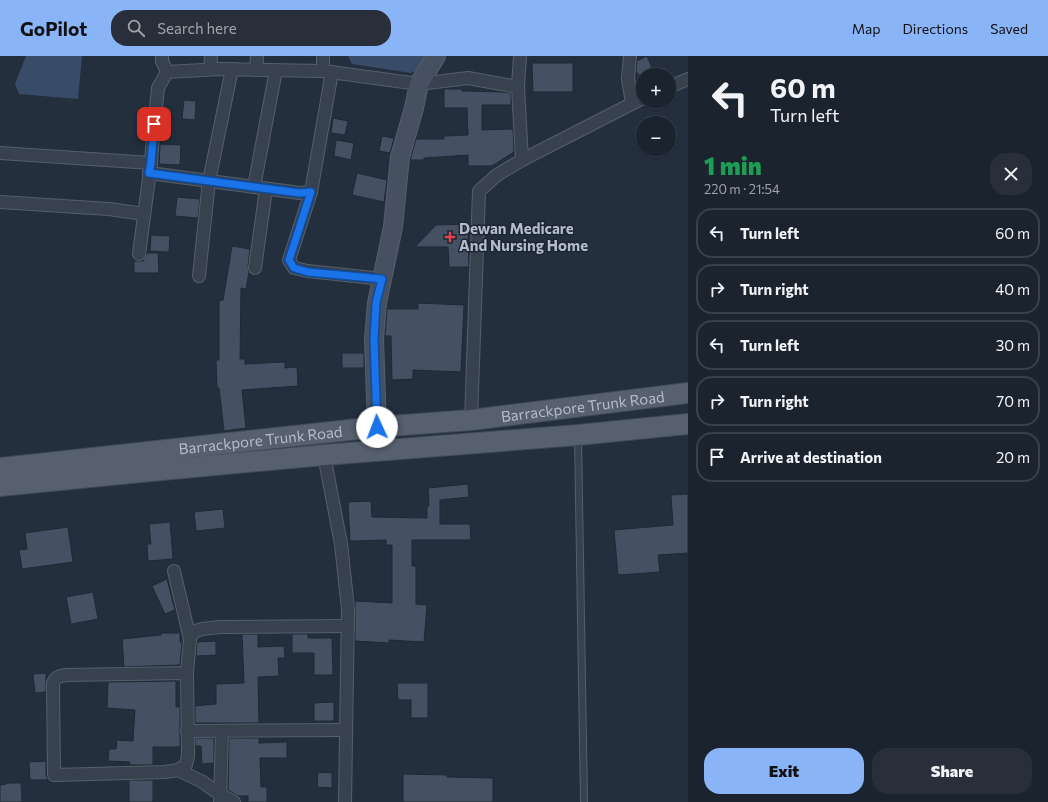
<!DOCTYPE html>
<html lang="en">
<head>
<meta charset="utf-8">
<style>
  body { margin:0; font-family:Commissioner,sans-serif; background:#282f3a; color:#f1f3f6; height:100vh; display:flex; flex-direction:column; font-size:15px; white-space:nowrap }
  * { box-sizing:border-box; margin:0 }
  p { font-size:13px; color:#a0a4aa }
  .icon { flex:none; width:22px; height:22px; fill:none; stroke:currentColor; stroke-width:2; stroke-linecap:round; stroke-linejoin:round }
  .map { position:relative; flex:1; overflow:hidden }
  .details { display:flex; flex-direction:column; background:#1b232e; width:360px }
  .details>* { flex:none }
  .banner { background:#1b232e; color:#f1f3f6; overflow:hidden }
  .fabs { position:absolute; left:636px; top:12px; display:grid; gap:8px }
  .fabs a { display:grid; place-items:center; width:40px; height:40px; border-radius:50%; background:#1b232e; box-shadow:0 1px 3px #0004,0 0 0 1px #39404a; font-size:20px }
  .pin { position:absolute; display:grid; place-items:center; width:34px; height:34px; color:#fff; margin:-17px; border-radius:8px; box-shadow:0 2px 6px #0006 }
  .me { position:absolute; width:44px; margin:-22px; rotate:358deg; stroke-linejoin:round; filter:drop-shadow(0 0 3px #0008) }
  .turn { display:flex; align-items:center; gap:14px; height:84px; padding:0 16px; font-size:18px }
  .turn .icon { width:52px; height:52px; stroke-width:2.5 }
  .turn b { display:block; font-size:28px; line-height:34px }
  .round { display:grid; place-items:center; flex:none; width:42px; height:42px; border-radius:16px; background:#282f3a }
  .overview { display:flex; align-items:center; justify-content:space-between; height:68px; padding:0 16px }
  h1 { font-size:24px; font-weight:800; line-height:30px; color:#1e9e55 }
  .cta { display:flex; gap:8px; margin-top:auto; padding:8px 16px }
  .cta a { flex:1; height:46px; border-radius:16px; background:#8ab4f8; color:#111; font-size:16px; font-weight:800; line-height:46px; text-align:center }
  .cta a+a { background:#282f3a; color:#f1f3f6 }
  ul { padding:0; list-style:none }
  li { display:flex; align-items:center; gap:12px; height:50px; margin:0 8px 6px; padding:0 8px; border:2px solid #39404a; border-radius:16px }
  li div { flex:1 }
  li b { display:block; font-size:15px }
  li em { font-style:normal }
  header { display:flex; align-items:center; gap:24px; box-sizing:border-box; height:56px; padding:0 20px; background:#8ab4f8; color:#111 }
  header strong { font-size:19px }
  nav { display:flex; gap:22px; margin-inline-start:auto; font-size:14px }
  .search { width:280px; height:36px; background:#282f3a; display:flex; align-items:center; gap:10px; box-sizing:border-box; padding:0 14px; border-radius:16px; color:#a0a4aa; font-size:15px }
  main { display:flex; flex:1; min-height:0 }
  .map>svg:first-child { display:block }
  .water { fill:#394c67 }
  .building { fill:#455162; stroke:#1f2835 }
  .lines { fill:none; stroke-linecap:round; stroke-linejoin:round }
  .lane-casing { stroke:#565f6c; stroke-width:8 }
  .street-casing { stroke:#565f6c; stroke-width:14 }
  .secondary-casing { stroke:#565f6c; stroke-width:20 }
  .primary-casing { stroke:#414a57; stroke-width:22 }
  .lane { stroke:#38414e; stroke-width:6 }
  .street { stroke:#38414e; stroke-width:12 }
  .secondary { stroke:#465061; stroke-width:18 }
  .primary { stroke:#56606e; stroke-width:20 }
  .route-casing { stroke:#114b97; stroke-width:10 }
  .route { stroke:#1a73e8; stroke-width:7 }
  .health-dot { fill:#e0444e; stroke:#1d2633; stroke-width:1.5 }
  .labels { text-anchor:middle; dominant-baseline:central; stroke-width:3; stroke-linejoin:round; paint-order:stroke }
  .poi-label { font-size:15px; font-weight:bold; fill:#b4bcc9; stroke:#1d2633; text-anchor:start }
  .street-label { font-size:15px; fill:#b4bcc9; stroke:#1d2633 }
</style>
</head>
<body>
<header>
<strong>GoPilot</strong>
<div class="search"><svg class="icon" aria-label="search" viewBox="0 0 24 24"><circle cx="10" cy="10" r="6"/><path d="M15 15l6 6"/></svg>Search here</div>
<nav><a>Map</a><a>Directions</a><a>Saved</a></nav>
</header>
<main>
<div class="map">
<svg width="688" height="746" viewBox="0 0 688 746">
  <rect width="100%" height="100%" fill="#242f3e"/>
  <g class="water">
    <polygon points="26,0 82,0 78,43 19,38 15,28"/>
    <polygon points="348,0 432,0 432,8 411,17 352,8"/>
  </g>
  <g class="building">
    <polygon points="647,0 655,19 638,19 636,14 637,5"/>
    <polygon points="532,7 573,7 573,36 533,36"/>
    <polygon points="444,33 462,33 462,35 502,36 511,37 511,49 482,49 482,74 513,73 514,96 492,110 468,110 468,99 424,102 424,104 410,104 416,83 444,83 444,80 468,79 467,52 444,52"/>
    <polygon points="184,44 196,45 195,64 182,63"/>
    <polygon points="333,62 348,65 345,79 331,77"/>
    <polygon points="382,80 394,82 390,97 379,95"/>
    <polygon points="336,84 354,87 351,104 334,100"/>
    <polygon points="160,88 181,89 180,109 159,108"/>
    <polygon points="357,117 387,124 384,146 352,139"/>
    <polygon points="177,141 200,143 198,162 175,160"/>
    <polygon points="468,168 469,211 449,211 448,191 415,191 436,169"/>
    <polygon points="151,179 170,180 169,196 150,195"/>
    <polygon points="232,190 250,193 248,211 249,216 246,233 241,232 240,303 245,303 245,308 285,306 285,312 297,311 298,330 242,334 246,372 224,375 219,332 217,332 216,304 219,304 219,245 223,244"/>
    <polygon points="147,197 158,197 159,217 134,217 134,205 143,205"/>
    <polygon points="418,247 464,249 461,316 413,314 413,323 392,324 391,280 385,280 387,253 418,253"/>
    <rect x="342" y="297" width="22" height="15"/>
    <polygon points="468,428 469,441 440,444 440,468 470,468 471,484 412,484 412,510 416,510 416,548 427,549 424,586 389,584 389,587 355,585 355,545 392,547 392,489 386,489 386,484 350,485 348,446 371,445 372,461 427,462 427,450 429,450 428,432"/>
    <polygon points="688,438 688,497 658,499 660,516 618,519 614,474 673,469 671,439"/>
    <polygon points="223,453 225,472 196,475 194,456"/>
    <polygon points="170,466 173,503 148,505 147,488 151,488 149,468"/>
    <polygon points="68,471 73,506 22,513 19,494 27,493 25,477"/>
    <polygon points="167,523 175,554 165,558 152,530"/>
    <polygon points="93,536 98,563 71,568 66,541"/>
    <polygon points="161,577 180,577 180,586 182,586 180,609 124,611 122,583 161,579"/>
    <polygon points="242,578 258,578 258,591 284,590 285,602 278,602 279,620 258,621 259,667 195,667 195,650 216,648 216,628 244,627"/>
    <polygon points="292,578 308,578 308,582 332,582 333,619 314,619 314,597 292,597"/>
    <polygon points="216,585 216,599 196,600 197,586"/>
    <polygon points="46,617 46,636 35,637 33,618"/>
    <polygon points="176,625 176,651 180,651 180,691 153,691 153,709 129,709 130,706 108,705 109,693 116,693 117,684 133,685 135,654 107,652 108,626"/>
    <polygon points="397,627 428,627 428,662 411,662 411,644 398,644"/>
    <polygon points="334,646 334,665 314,665 314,647"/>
    <polygon points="195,682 214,682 214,707 202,708 201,690 195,690"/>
    <polygon points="229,682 259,682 259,687 287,686 287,702 260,702 261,731 267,731 267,746 248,746 248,740 238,740 228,734"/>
    <polygon points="46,705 46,719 48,724 30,724 29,706"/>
    <polygon points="318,716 332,717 332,732 317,731"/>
    <polygon points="403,718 447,719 447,721 493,722 493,746 403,746"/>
    <rect x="129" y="724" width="24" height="22"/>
    <polygon points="6,727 21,727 22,746 0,746 0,729 6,728"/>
  </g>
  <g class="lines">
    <defs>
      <polyline id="lane" points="578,381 584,746"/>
      <g id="street">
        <polyline points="162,0 162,5 167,16"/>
        <polyline points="323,0 323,15"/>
        <polyline points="630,0 628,23 632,47"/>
        <polyline points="210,13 211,0"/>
        <polyline points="256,14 257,0"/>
        <polyline points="518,31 520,0"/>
        <polyline points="669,31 688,23"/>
        <polyline points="0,97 151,107"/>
        <polyline points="149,117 300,137 311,136 332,16"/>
        <polyline points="254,131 276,14"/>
        <polyline points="311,136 289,204 294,212 308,215 382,223"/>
        <polyline points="0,146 109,153 144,158"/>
        <polyline points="139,198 151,107 153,80 158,32 167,16 220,13 323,15 419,28 468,22 518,31 522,104"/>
        <polyline points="255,212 266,133"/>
        <polyline points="199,220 209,125 232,13"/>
        <polyline points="471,364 479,135 497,119 522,104 643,42"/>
        <polyline points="324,399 341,488 348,553 345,746"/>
        <polyline points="174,515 190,583"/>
        <path d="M187,617L66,619C59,620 55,621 53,628L54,719L165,716L178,714L186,709L188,700L187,617L190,583L193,576L202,573L220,571L348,570"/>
        <polyline points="187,675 345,674"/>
        <polyline points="178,714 201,725 221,739 234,746"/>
        <polyline points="220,746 222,675"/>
      </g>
      <polyline id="secondary" points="377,371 374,283 377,247 393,171 400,101 414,52 419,28 436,0"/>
      <g id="primary">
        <path id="s1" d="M0,412L377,371L471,364L688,337"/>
        <polyline points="0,430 151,415 324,399 578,379 688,368"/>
      </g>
    </defs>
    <use href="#lane" class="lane-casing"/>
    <use href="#street" class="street-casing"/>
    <use href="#secondary" class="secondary-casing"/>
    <use href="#primary" class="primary-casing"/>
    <use href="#lane" class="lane"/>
    <use href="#street" class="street"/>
    <use href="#secondary" class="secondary"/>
    <use href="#primary" class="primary"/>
  </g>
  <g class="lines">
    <defs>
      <polyline id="route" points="154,68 151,107 149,117 300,137 311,136 289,204 294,212 308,216 382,223 376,247 374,283 377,371"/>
    </defs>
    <use href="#route" class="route-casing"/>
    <use href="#route" class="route"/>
  </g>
  <path class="health-dot" d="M448 175h4v4h4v4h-4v4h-4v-4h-4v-4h4z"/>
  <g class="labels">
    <g class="poi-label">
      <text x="459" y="172">Dewan Medicare<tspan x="459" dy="17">And Nursing Home</tspan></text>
    </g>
    <g class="street-label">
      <text stroke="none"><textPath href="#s1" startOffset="586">Barrackpore Trunk Road</textPath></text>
      <text stroke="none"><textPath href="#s1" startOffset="262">Barrackpore Trunk Road</textPath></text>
    </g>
  </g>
</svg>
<div class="fabs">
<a>+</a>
<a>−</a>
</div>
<div class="pin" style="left:154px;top:68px;background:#d93025"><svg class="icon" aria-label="arrive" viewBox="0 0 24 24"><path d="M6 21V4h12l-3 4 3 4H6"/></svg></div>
<svg class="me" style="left:377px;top:371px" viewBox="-20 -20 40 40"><circle r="19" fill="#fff"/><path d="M0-13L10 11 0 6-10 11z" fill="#1a73e8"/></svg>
</div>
<section class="details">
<div class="banner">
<div class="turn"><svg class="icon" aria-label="left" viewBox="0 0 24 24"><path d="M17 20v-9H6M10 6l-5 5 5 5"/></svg><div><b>60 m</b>Turn left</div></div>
</div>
<div class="overview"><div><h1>1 min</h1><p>220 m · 21:54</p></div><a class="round"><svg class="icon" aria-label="close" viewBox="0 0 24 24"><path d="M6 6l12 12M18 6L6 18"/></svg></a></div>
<ul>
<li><svg class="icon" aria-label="left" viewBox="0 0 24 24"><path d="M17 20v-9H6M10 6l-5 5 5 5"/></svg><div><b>Turn left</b></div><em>60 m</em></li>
<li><svg class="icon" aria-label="right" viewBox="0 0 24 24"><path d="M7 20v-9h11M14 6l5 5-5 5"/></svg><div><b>Turn right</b></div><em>40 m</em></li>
<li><svg class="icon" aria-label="left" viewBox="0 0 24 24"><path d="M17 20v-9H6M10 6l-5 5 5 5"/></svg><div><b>Turn left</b></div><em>30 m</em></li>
<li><svg class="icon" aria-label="right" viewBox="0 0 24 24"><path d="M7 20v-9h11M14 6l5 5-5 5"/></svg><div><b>Turn right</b></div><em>70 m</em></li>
<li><svg class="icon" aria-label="arrive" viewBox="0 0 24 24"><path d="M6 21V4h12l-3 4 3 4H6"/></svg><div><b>Arrive at destination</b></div><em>20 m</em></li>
</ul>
<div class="cta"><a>Exit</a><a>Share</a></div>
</section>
</main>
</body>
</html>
